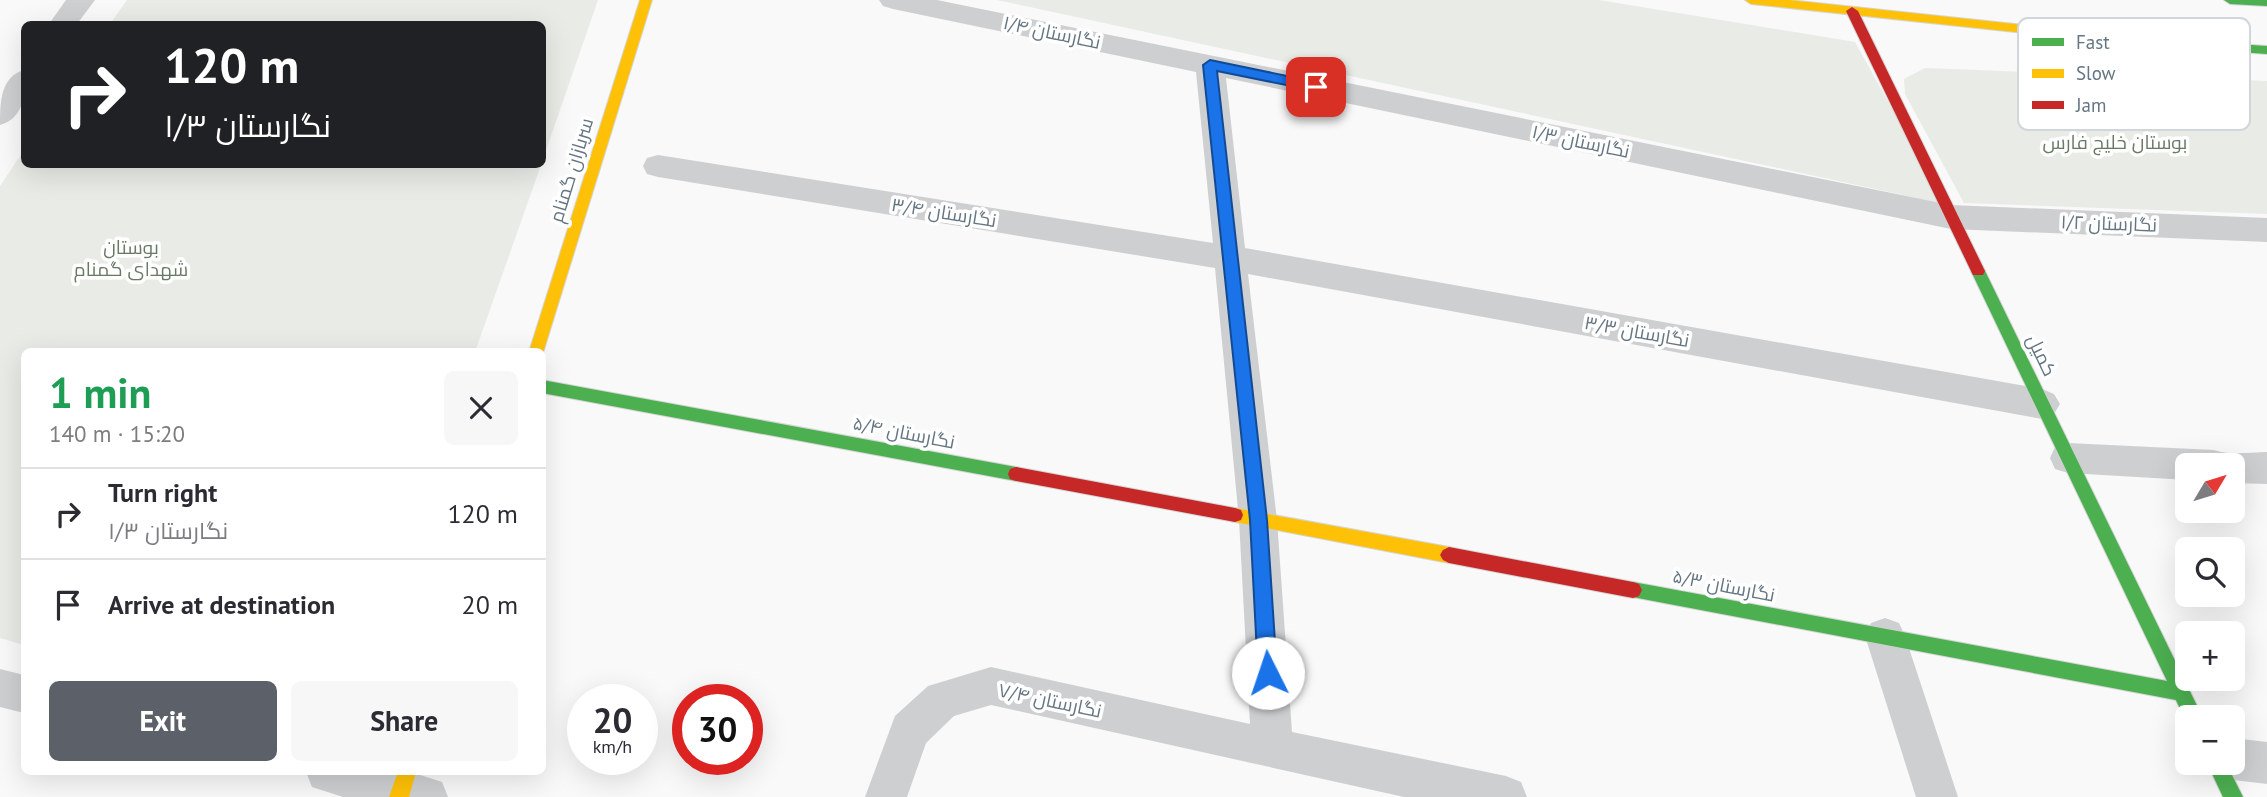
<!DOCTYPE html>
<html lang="en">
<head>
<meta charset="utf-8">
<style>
  body { margin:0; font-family:"PT Sans",Cairo,sans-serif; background:#f7f7f7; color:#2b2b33; height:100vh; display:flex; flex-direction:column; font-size:26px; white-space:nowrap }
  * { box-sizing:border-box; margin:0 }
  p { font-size:23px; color:#7c7c81 }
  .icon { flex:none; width:38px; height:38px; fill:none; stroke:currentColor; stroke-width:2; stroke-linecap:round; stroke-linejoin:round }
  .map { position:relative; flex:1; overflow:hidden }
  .drawer { position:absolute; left:21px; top:348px; width:525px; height:427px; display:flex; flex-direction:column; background:#fff; border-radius:10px; box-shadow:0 7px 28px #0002 }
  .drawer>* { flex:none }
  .banner { position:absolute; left:21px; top:21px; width:525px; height:147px; border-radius:10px; box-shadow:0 7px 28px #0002; background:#202124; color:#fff; overflow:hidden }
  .needle { width:46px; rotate:52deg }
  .tools { position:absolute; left:2175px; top:453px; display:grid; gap:14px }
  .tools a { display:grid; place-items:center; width:70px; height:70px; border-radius:10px; background:#fff; box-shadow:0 7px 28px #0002; font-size:35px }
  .speed { position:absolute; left:567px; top:684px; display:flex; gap:14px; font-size:35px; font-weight:700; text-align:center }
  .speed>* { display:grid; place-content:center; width:91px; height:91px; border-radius:50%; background:#fff; box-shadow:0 7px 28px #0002; line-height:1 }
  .speed small { font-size:18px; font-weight:400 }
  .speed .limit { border:10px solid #d22; background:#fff; color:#111 }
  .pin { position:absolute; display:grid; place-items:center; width:60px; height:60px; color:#fff; margin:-30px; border-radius:14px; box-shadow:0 4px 10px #0006 }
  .me { position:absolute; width:77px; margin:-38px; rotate:356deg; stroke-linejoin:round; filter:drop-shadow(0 0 5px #0008) }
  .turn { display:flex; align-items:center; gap:24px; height:147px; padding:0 28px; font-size:32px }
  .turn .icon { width:91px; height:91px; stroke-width:2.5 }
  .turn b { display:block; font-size:49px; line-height:60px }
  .round { display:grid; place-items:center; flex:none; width:74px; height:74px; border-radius:10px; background:#f7f7f7 }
  .head { display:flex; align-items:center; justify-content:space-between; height:119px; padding:0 28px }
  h1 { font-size:42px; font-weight:700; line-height:52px; color:#1e9e55 }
  .button { display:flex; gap:14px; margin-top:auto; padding:14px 28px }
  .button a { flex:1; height:80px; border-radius:10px; background:#5c6169; color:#fff; font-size:28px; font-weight:700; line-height:80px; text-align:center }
  .button a+a { background:#f7f7f7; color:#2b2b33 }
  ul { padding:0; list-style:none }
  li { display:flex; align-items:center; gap:21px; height:91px; padding:0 28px; border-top:2px solid #e1e1e2 }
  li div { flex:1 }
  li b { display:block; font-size:26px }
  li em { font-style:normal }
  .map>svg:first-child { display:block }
  .green { fill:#e8ebe6 }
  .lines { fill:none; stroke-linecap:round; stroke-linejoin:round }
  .fast-casing { stroke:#d5d6d7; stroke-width:2 }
  .slow-casing { stroke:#d5d6d7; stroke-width:2 }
  .jam-casing { stroke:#d5d6d7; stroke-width:2 }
  .street { fill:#cecfd0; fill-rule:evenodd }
  .fast { fill:#4caf50; fill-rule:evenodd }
  .slow { fill:#ffc107; fill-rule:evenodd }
  .jam { fill:#c62828; fill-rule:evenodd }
  .route { fill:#1a73e8; stroke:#114b97; stroke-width:2 }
  .labels { text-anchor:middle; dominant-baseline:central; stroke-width:7; stroke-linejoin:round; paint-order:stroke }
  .street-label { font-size:19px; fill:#657683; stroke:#fff }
  .park-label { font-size:19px; fill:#687a64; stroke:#fff }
  .key { fill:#fff; stroke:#d1d6da; stroke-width:2 }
  .key-label { font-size:19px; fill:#657683 }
</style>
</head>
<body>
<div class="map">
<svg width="2267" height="797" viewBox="0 0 2267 797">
  <rect width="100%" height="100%" fill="#f9f9f9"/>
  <g class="green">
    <polygon points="127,0 598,0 543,159 542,24 110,24"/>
    <polygon points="997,0 1599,0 1855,42 1945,204"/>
    <polygon points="1925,68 2267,81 2267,214 1964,203 1905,94 1904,79"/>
    <polygon points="24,150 24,164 541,165 475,352 24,352 24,645 0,638 0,186"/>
  </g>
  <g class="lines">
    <defs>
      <g id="fast">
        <polygon points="2224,0 2267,0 2267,6 2230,4"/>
        <polygon points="2146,38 2267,46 2267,54 2142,45 2140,42"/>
        <polygon points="1978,265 1985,271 2203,718 2188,718 2187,724 2176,700 1627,596 1624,590 1627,584 1633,582 2167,681 1971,271"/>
        <polygon points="542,380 1016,467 1022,469 1024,474 1022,479 1016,481 542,393"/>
        <polygon points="2207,763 2226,763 2243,797 2223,797"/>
      </g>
      <g id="slow">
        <polygon points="640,0 652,0 542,356 542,352 529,352"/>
        <polygon points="1745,0 1789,0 2146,38 2152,42 2146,46 1751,4"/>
        <polygon points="1235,508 1449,547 1455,550 1458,555 1455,560 1449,563 1235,522 1229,520 1227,515 1229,510"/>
        <polygon points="398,772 416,772 409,797 389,797"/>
      </g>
      <g id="jam">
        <polygon points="1852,7 1858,11 1985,271 1983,275 1973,275 1971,271 1846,11"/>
        <polygon points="1016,467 1235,508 1241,510 1243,515 1241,520 1235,522 1016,481 1010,479 1008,474 1010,469"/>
        <polygon points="1449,547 1633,582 1639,584 1642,590 1639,596 1633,598 1449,563 1443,560 1440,555 1443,550"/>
      </g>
    </defs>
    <use href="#fast" class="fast-casing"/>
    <use href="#slow" class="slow-casing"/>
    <use href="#jam" class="jam-casing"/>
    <g class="street">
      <polygon points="66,0 95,0 77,24 49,24"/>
      <polygon points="879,0 937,0 1951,205 2267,218 2267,242 1951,229 1226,78 1245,248 2042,389 2054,394 2060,404 2054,414 2042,419 1248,274 1277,520 1292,732 1506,776 1521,782 1527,797 1404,797 991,705 954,716 926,743 907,797 865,797 895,716 928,686 991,667 1250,724 1239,520 1215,268 658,177 647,174 643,166 647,158 658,155 1213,243 1196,72 893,9 883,6"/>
      <path d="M24,70C26,92 25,118 0,125C0,103 0,77 24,70Z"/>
      <path d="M2068,443L2214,450C2229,456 2250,452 2267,452V484L2233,483V466H2188V480L2068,473L2055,469L2050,458L2055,447Z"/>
      <polygon points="1885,618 1899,623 1905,636 1958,797 1916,797 1865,636 1871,623"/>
      <polygon points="0,669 24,675 24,713 0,707"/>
      <polygon points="2233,738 2267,742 2267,784 2233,780 2218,774 2214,763 2233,763"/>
      <polygon points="306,772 411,772 442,782 448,797 343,797 312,787"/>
    </g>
    <use href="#fast" class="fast"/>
    <use href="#slow" class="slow"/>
    <use href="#jam" class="jam"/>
  </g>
  <polygon class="route" points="1210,60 1316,82 1322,87 1316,91 1217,71 1267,520 1277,673 1274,679 1268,681 1261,679 1258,673 1250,520 1203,65"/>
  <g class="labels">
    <g class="street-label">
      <text transform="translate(1052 32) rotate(12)">نگارستان ۱/۴</text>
      <text transform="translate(1581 141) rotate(12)">نگارستان ۱/۳</text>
      <text transform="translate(571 170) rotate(-73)">سربازان گمنام</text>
      <text transform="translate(944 212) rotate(9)">نگارستان ۳/۴</text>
      <text transform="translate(2109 223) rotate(2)">نگارستان ۱/۲</text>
      <text transform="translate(1637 331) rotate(10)">نگارستان ۳/۳</text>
      <text transform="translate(2042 355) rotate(64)">کمیل</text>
      <text transform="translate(904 432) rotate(11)">نگارستان ۵/۴</text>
      <text transform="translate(1724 585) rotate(11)">نگارستان ۵/۳</text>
      <text transform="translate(1050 700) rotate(12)">نگارستان ۷/۴</text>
    </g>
    <g class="park-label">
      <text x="2115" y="142">بوستان خلیج فارس</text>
      <text x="131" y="247">بوستان<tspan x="131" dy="22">شهدای گمنام</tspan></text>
    </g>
  </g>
  <rect x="2018" y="18" width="232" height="112" rx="10" class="key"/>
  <rect x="2032" y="38" width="32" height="8" fill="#4caf50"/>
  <rect x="2032" y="69" width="32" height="9" fill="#ffc107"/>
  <rect x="2032" y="101" width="32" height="8" fill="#c62828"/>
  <g class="key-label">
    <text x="2076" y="49">Fast</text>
    <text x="2076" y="80">Slow</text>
    <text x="2076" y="112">Jam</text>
  </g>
</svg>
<div class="tools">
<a><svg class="needle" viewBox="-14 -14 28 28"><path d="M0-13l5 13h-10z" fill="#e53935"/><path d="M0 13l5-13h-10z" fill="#7c7c81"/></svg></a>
<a><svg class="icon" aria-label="search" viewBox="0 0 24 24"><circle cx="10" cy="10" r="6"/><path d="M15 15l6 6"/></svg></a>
<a>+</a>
<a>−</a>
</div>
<div class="speed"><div>20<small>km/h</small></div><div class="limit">30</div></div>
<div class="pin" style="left:1316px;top:87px;background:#d93025"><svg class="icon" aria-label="arrive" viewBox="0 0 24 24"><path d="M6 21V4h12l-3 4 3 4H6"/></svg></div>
<svg class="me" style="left:1268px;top:673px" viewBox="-20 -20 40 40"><circle r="19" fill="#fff"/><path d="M0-13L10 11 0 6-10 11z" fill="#1a73e8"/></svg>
<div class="banner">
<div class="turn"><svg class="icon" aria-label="right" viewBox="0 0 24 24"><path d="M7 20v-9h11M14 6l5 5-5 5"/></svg><div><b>120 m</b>نگارستان ۱/۳</div></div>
</div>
<section class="drawer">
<div class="head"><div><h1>1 min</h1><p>140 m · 15:20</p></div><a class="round"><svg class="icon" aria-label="close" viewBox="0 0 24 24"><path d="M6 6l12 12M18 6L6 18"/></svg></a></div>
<ul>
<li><svg class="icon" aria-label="right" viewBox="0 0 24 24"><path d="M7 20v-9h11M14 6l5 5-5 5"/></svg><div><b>Turn right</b><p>نگارستان ۱/۳</p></div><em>120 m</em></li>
<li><svg class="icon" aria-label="arrive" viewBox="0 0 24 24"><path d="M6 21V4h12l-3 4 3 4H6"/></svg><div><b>Arrive at destination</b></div><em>20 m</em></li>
</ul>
<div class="button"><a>Exit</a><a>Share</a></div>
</section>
</div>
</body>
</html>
